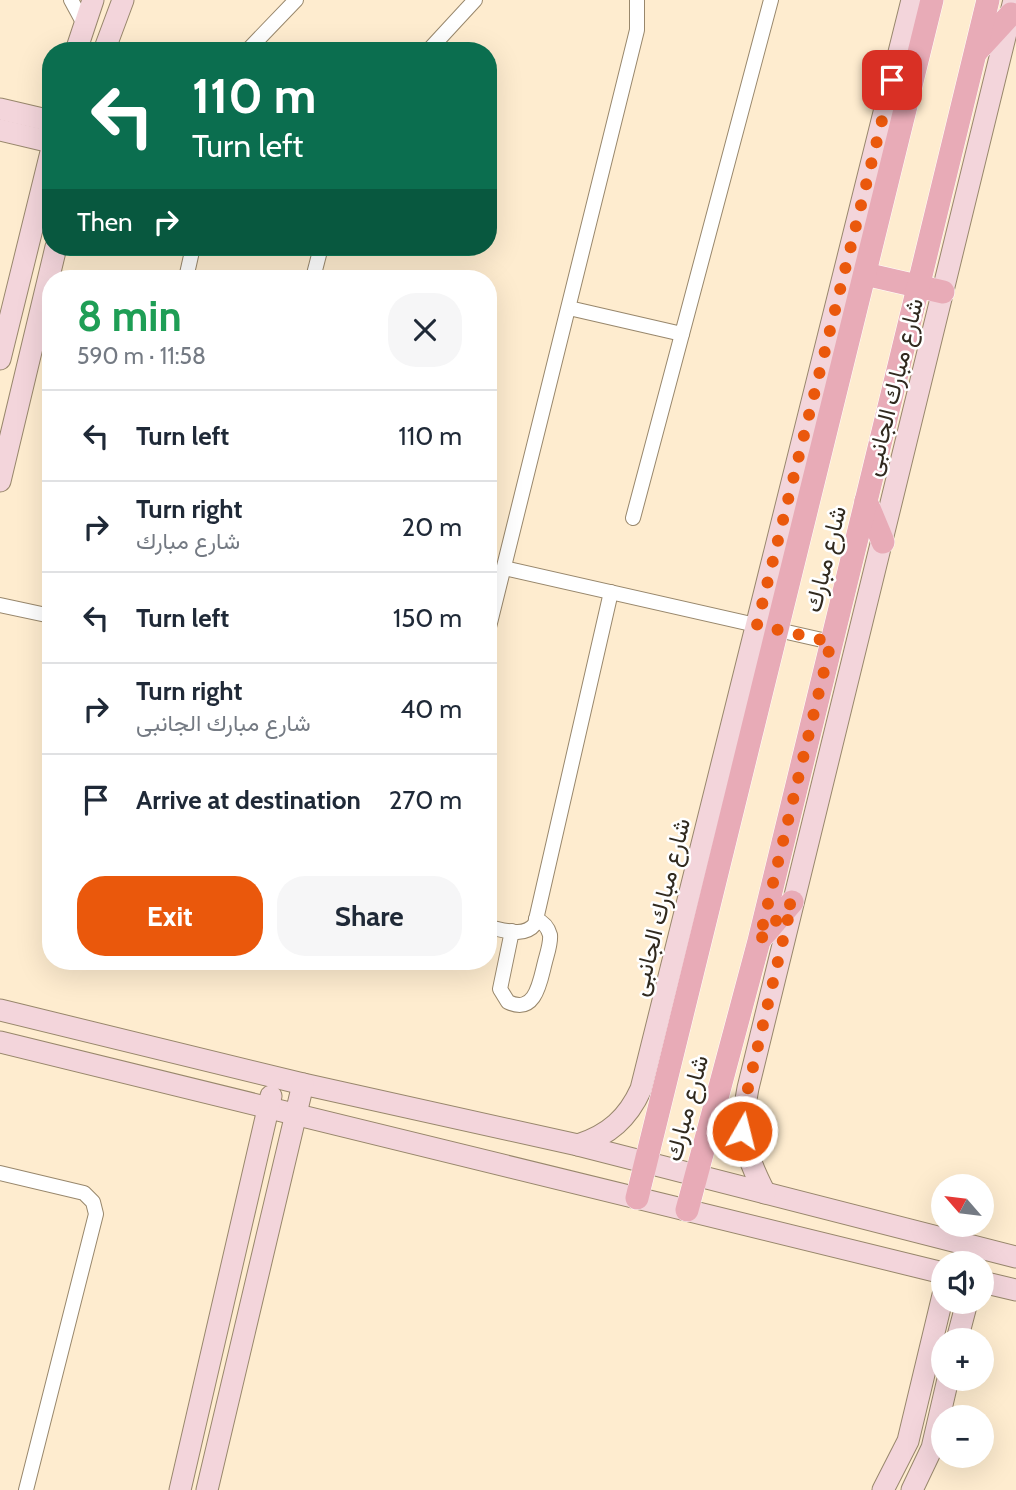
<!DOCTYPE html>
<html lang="en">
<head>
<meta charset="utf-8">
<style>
  body { margin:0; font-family:Cabin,Vazirmatn,sans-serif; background:#f6f6f7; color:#1f2937; height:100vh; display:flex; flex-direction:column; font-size:26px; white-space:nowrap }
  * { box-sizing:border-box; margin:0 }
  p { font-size:23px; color:#747a83 }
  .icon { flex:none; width:38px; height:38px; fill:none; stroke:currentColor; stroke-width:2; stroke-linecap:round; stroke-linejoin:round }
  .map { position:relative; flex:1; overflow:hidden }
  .side { position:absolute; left:42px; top:270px; width:455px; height:700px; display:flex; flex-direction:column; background:#fff; border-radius:28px; box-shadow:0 7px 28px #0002 }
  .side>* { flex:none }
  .hud { position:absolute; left:42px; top:42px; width:455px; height:214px; border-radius:28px; box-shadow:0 7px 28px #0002; background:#0b6e4f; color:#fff; overflow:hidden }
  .needle { width:46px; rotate:298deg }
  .buttons { position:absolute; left:931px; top:1174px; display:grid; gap:14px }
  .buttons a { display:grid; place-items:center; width:63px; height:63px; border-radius:50%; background:#fff; box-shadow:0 7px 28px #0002; font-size:35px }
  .pin { position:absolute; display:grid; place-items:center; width:60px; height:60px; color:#fff; margin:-30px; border-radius:14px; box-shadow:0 4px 10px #0006 }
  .me { position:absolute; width:77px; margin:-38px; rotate:8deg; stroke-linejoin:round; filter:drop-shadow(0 0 5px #0008) }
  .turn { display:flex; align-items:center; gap:24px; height:147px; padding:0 35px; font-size:32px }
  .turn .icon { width:91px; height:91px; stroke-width:2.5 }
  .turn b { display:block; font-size:49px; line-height:60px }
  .then { display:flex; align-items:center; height:66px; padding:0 35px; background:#0003; gap:14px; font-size:26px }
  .round { display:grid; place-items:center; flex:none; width:74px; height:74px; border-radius:28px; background:#f6f6f7 }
  .head { display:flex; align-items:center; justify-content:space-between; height:119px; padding:0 35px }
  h1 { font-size:42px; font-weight:700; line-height:52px; color:#1e9e55 }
  .button { display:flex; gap:14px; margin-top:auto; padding:14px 35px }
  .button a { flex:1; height:80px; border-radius:28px; background:#ea580c; color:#fff; font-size:28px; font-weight:700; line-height:80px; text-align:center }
  .button a+a { background:#f6f6f7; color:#1f2937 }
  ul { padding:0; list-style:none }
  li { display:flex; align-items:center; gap:21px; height:91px; padding:0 35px; border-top:2px solid #e0e1e3 }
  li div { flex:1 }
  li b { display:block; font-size:26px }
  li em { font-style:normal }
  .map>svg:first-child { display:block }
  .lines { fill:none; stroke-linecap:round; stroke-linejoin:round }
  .street-casing { stroke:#98876c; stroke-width:16 }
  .secondary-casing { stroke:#98876c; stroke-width:23 }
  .primary-casing { stroke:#fff; stroke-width:24 }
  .street { stroke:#fff; stroke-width:14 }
  .secondary { stroke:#f3d5db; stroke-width:21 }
  .primary { stroke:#e8abb7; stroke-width:23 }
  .route { stroke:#ea580c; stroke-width:12; stroke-dasharray:0 21.6 }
  .labels { text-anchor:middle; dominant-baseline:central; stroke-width:5; stroke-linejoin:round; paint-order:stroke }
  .street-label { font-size:24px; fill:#312a1f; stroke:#fff }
</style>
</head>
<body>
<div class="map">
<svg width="1016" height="1490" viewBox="0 0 1016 1490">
  <rect width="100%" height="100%" fill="#feeccf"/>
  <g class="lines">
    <defs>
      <g id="street">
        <polyline points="71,0 84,24"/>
        <polyline points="247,51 296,0"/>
        <polyline points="428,51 475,0"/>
        <polyline points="186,278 193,247"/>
        <polyline points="313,278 321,247"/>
        <polyline points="569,308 682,334"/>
        <polyline points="633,518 771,0"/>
        <polyline points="504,568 831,642"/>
        <polyline points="0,605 51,616"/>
        <polyline points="488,631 637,30 637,0"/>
        <path d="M488,927C504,930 524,938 535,924L611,592"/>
        <path d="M512,931L500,989L508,1002C536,1015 540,981 545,962C547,954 551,943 550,935C548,927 543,922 536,919"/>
        <polyline points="0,1173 84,1193 93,1202 96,1214 26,1490"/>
      </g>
      <g id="secondary">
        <polyline points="76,51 93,0"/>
        <polyline points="104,51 123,0"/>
        <polyline points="0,109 51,121"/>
        <polyline points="0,130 51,142"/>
        <polyline points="0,359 51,152"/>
        <polyline points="0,481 56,247"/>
        <polyline points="0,1010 303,1084 578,1145 1016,1257"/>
        <polyline points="0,1042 943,1273"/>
        <path d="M578,1145C609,1135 628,1118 641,1089L912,0"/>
        <path d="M765,1193C744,1152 739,1134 748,1088L1014,0"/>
        <polyline points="982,1282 1016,1290"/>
        <polyline points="957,1340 967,1302"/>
        <polyline points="180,1490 271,1096"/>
        <polyline points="207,1490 303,1084"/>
        <polyline points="883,1490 908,1441 943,1295"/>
        <polyline points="912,1490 932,1448 948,1379"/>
      </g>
      <g id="primary">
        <polyline points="977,51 1011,14"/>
        <polyline points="865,274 943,292"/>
        <polyline points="866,501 883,542"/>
        <polyline points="761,938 792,902"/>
        <polyline points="637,1198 932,0"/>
        <polyline points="687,1210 759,941 988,0"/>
      </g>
    </defs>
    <use href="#street" class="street-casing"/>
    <use href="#secondary" class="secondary-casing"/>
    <use href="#primary" class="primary-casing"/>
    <use href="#street" class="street"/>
    <use href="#secondary" class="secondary"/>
    <use href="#primary" class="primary"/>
  </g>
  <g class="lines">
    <polyline class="route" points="742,1131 748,1088 792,902 759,941 831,642 757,625 892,80"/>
  </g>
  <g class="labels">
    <g class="street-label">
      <text transform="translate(893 387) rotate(-76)">شارع مبارك الجانبى</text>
      <text transform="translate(825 559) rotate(-76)">شارع مبارك</text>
      <text transform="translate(660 907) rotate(-76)">شارع مبارك الجانبى</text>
      <text transform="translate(686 1108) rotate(-75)">شارع مبارك</text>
    </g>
  </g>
</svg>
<div class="buttons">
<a><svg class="needle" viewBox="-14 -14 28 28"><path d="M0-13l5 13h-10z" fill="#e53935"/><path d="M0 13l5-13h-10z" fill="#747a83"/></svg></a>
<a><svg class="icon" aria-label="sound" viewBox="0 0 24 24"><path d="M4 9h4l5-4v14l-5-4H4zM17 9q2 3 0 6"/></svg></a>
<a>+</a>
<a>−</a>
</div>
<div class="pin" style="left:892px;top:80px;background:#d93025"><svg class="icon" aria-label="arrive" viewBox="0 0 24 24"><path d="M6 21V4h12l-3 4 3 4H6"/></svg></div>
<svg class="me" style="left:742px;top:1131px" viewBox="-20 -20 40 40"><circle r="17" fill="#ea580c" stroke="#fff" stroke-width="3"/><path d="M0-11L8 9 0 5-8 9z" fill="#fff"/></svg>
<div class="hud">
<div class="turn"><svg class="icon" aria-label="left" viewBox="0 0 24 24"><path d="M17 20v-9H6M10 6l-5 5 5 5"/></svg><div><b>110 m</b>Turn left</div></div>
<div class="then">Then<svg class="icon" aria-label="right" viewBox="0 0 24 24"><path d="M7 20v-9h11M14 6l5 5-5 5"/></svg></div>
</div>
<section class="side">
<div class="head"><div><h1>8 min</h1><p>590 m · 11:58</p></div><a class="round"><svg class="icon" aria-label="close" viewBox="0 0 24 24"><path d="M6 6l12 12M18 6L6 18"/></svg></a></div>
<ul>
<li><svg class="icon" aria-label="left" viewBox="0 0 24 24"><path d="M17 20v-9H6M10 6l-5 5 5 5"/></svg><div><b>Turn left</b></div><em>110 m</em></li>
<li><svg class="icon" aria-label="right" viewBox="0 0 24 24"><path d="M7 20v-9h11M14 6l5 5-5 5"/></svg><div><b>Turn right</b><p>شارع مبارك</p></div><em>20 m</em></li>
<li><svg class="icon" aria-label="left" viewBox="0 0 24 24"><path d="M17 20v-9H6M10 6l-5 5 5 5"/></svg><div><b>Turn left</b></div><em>150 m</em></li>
<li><svg class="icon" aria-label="right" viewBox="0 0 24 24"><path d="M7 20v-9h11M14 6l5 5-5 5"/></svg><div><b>Turn right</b><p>شارع مبارك الجانبى</p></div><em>40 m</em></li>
<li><svg class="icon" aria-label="arrive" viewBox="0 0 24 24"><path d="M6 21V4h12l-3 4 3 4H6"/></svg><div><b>Arrive at destination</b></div><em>270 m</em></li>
</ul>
<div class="button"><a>Exit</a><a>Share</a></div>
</section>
</div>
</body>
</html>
